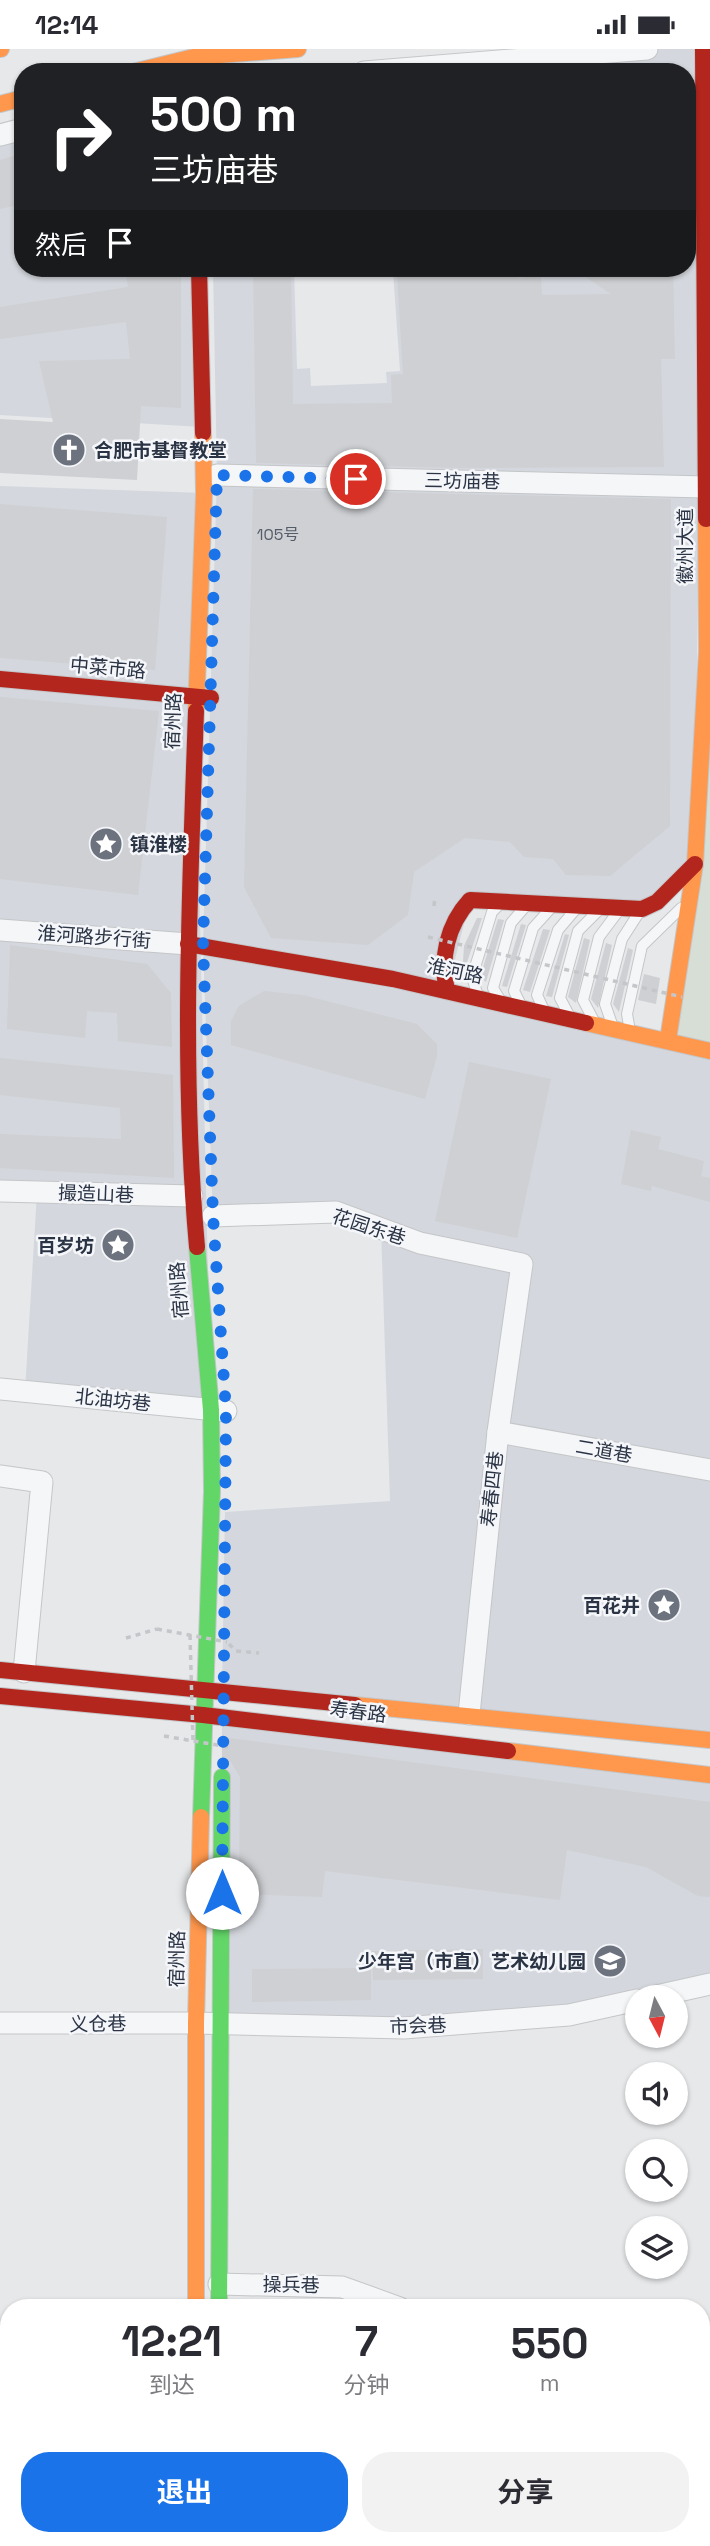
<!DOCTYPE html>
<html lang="zh">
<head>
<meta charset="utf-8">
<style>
  body { margin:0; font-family:"Space Grotesk","Noto Sans SC",sans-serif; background:#f2f2f3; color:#2b2b33; height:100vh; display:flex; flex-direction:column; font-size:26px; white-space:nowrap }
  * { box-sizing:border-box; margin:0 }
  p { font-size:23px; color:#7c7c81 }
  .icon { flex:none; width:38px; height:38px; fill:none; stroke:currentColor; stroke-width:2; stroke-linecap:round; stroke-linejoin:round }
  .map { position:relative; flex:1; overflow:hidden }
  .side { position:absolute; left:0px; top:2250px; width:710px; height:247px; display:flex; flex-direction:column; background:#fff; border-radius:28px 28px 0 0; box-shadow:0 2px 5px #0004 }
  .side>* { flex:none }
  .top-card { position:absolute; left:14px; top:14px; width:682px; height:214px; border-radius:28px; box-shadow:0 2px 5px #0004; background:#202124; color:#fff; overflow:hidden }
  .needle { width:46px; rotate:173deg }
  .controls { position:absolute; left:625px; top:1936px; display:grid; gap:14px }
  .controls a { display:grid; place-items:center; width:63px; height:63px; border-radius:50%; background:#fff; box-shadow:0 2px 5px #0004; font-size:35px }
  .pin { position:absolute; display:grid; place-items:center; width:60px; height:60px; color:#fff; margin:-30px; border:4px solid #fff; border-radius:50%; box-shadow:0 2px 7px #0007 }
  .me { position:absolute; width:77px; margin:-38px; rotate:0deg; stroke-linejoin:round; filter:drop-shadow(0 0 5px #0008) }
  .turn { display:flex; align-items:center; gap:24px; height:147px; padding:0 21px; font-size:32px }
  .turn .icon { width:91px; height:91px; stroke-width:2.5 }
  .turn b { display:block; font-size:49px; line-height:60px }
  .then { display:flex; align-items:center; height:66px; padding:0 21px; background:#0003; gap:14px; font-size:26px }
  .eta { display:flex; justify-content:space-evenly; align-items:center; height:119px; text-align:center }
  .eta b { font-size:42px; font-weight:700; line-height:49px }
  .button { display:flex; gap:14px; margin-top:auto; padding:14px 21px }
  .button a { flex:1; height:80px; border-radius:28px; background:#1a73e8; color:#fff; font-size:28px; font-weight:700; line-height:80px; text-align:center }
  .button a+a { background:#f2f2f3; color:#2b2b33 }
  .status { display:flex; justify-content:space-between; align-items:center; height:49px; padding:0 35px; background:#fff; direction:ltr }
  .status svg { height:19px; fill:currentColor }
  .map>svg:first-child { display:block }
  .built { fill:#d4d7dd }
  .green { fill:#d6ded6 }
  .building { fill:#ced0d3 }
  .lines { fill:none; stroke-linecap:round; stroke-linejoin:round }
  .lane-casing { stroke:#c4c6c8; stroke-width:12 }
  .street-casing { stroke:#c4c6c8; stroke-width:23 }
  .fast-casing { stroke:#c4c6c8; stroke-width:18 }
  .slow-casing { stroke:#c4c6c8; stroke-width:18 }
  .jam-casing { stroke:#c4c6c8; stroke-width:18 }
  .path { stroke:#c5c6ca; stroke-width:3.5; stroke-dasharray:5 5; stroke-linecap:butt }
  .lane { stroke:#f5f6f7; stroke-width:10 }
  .street { stroke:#f5f6f7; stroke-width:21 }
  .fast { stroke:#63d668; stroke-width:16 }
  .slow { stroke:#ff974d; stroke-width:16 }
  .jam { stroke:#b3261e; stroke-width:16 }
  .path-bridge { stroke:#c5c6ca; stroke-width:3.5; stroke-dasharray:5 5; stroke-linecap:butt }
  .route { stroke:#1a73e8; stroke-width:12; stroke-dasharray:0 21.6 }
  .labels { text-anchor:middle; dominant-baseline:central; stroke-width:5; stroke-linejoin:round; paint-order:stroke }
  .number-label { font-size:16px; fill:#545c69 }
  .poi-label { font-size:19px; font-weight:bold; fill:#2b3445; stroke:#f4f6f9; text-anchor:end }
  .street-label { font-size:19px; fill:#2b3445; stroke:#f4f6f9 }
</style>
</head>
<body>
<div class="status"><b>12:14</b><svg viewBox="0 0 49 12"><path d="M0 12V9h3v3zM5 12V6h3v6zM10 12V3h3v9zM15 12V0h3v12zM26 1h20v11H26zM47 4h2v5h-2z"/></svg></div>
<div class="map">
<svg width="710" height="2497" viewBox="0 0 710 2497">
  <rect width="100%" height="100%" fill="#e6e8ea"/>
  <g class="built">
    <polygon points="647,0 703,0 695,815 657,853 470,851 447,942 710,1002 710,1691 222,1642 225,1463 390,1452 381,1180 336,1163 213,1167 203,896 217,426 213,219 294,219 297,320 310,319 311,337 387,334 386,323 400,322 393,222 422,222 423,219 688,219 688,23 364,23"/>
    <polygon points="23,80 23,219 199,219 202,378 0,366 0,86"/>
    <polygon points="0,437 204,444 195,648 211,1361 25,1342 37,1144 0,1142"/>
    <polygon points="222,1669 710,1726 710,1935 569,1966 221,1974"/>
  </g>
  <polygon class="green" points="710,601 710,1002 668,991"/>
  <g class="building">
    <polygon points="23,104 23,155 0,160 0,111"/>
    <polygon points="125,219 181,219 181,359 141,357 137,431 0,424 0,370 53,373 39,312 130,310 126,273 0,290 0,258 128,238"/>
    <polygon points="253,219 291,219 293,355 392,354 391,326 403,325 397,225 517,219 518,229 541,227 542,246 611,245 572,219 673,219 675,310 661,310 664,418 460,419 256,414"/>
    <polygon points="253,440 671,450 670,777 610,827 566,826 553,810 524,808 510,793 465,789 414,823 408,866 368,896 271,889 244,838"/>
    <polygon points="0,455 167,468 155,621 0,609"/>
    <polygon points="0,648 159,662 138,846 0,830"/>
    <polygon points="477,869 482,869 462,928 464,897"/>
    <polygon points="498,870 504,871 486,933 480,928"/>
    <polygon points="521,875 526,876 507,938 502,937"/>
    <polygon points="543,880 550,881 530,943 523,941"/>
    <polygon points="565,885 569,886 552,948 546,947"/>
    <polygon points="584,889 590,891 576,954 568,948"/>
    <polygon points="606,894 612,896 598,959 591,950"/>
    <polygon points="10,896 147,915 171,944 172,998 118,992 117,964 87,962 85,989 7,980"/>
    <polygon points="628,899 633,901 619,963 613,955"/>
    <polygon points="644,925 660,929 656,955 638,951"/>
    <polygon points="264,942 303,946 417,975 437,995 437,1007 425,1050 231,996 231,972 239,957"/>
    <polygon points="0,1009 173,1026 174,1129 0,1119 0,1085 121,1090 120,1059 0,1046"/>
    <polygon points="469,1013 551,1030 517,1189 435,1172"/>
    <polygon points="631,1081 661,1088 658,1100 704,1112 701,1127 710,1129 710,1153 652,1137 651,1142 621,1135"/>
    <polygon points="222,1688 710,1753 710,1848 698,1847 646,1818 567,1801 560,1851 325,1822 322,1848 239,1845 240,1728 231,1713 222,1711"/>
    <polygon points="483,1900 483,1930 373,1931 372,1902"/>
    <polygon points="371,1919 371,1951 252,1953 252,1920"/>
  </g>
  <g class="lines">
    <defs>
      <g id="lane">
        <polyline points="477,944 472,928 492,863 497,858"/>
        <polyline points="499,949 493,939 511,874 524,859"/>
        <polyline points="520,954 514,942 533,879 551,859"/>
        <polyline points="543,959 537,946 558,881 575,861"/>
        <polyline points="569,966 560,949 578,882 598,862"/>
        <polyline points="593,970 583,951 599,888 617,864"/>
        <polyline points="613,978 605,955 622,890 640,862"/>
        <polyline points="630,982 627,965 642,897 681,859"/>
      </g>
      <g id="street">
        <polyline points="364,23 647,0"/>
        <polyline points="0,86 23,80"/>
        <polyline points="217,426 706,438"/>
        <polyline points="0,881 188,895"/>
        <polyline points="0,1142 192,1147"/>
        <polyline points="213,1167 336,1163 420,1194 522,1215 498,1383 469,1665"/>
        <polyline points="0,1340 226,1362"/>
        <polyline points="498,1383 710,1421"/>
        <polyline points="0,1427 42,1433 24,1623"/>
        <polyline points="652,1948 710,1935"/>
        <polyline points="0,1974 196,1974 404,1979 569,1966 637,1951"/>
        <polyline points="219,2235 342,2238 400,2259"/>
        <polyline points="702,2290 710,2290"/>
        <polyline points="406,2497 407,2488"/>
      </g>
      <g id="fast">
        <polyline points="197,1198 211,1361 212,1442 201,1768"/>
        <polyline points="219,2259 222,1728"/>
        <polyline points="196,2488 196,2497"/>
      </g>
      <g id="slow">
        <polyline points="0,0 1,0"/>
        <polyline points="133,23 194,8 298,0"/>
        <polyline points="0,55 23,49"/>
        <polyline points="196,662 204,444 203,384"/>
        <polyline points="586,974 710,1002"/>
        <polyline points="668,991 695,815 707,602 706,470"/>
        <polyline points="355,1656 710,1691"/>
        <polyline points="508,1702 710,1726"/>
        <polyline points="196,2259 196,1974 201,1768"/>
        <polyline points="218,2488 218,2497"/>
      </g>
      <g id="jam">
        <polyline points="703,0 706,470"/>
        <polyline points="199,219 203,384"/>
        <polyline points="0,630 211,649"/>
        <path d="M196,662C190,840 181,1020 197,1198"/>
        <polyline points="188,895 393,930 586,974"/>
        <path d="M447,942C440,909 447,876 470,851L642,860L657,853L695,815"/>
        <polyline points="0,1621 355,1656"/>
        <polyline points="0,1647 203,1666 508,1702"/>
      </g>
    </defs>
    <use href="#lane" class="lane-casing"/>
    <use href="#street" class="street-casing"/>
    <use href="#fast" class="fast-casing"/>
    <use href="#slow" class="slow-casing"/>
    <use href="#jam" class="jam-casing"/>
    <g class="path">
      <polyline points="434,857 435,848"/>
      <polyline points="126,1589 157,1580"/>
      <polyline points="229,1595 236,1602 259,1604"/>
    </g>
    <use href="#lane" class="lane"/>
    <use href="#street" class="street"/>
    <use href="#fast" class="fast"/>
    <use href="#slow" class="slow"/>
    <use href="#jam" class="jam"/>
    <g class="path-bridge">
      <polyline points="428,888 682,948"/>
      <polyline points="157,1580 227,1593"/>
      <polyline points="190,1586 193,1692"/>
      <polyline points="164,1687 229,1698"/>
    </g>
  </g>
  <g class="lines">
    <polyline class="route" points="222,1844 226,1362 213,1167 203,896 217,426 356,430"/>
  </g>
  <defs>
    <symbol id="church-disc" viewBox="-11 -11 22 22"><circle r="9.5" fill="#6c737f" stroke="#f4f6f9"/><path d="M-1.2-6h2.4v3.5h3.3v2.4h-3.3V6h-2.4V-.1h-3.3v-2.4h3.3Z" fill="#fff"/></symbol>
    <symbol id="sight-disc" viewBox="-11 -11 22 22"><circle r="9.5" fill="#6c737f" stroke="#f4f6f9"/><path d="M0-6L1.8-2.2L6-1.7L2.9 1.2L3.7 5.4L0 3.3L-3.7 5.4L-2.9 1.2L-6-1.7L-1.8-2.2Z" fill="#fff"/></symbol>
    <symbol id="school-disc" viewBox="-11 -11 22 22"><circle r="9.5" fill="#6c737f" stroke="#f4f6f9"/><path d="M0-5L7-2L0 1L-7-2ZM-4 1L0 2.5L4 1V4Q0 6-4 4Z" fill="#fff"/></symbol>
  </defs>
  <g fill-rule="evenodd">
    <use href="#church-disc" x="50" y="382" width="38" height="38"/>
    <use href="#sight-disc" x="87" y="776" width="38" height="38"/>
    <use href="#sight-disc" x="99" y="1177" width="38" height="38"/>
    <use href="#sight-disc" x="645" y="1537" width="38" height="38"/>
    <use href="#school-disc" x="591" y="1893" width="38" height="38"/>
  </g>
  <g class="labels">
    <g class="number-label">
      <text x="278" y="485">105号</text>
    </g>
    <g class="poi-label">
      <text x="94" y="401" text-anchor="start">合肥市基督教堂</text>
      <text x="130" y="795" text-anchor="start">镇淮楼</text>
      <text x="94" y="1196">百岁坊</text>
      <text x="640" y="1556">百花井</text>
      <text x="586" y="1912">少年宫（市直）艺术幼儿园</text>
    </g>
    <g class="street-label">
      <text transform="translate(462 432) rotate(1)">三坊庙巷</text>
      <text transform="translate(685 497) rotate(-90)">徽州大道</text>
      <text transform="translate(108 619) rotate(5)">中菜市路</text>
      <text transform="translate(173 672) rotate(-88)">宿州路</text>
      <text transform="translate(94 888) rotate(4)">淮河路步行街</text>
      <text transform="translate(455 922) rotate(12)">淮河路</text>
      <text transform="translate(96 1145) rotate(2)">撮造山巷</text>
      <text transform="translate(369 1178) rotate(18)">花园东巷</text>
      <text transform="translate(179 1241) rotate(-95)">宿州路</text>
      <text transform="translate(113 1351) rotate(6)">北油坊巷</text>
      <text transform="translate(604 1402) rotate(10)">二道巷</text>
      <text transform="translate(492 1440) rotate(-84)">寿春四巷</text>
      <text transform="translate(358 1663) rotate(7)">寿春路</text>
      <text transform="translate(177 1910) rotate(-89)">宿州路</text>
      <text transform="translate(98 1975) rotate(-1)">义仓巷</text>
      <text transform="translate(418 1977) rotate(-2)">市会巷</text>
      <text transform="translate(291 2236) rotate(1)">操兵巷</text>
    </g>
  </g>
</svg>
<div class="controls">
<a><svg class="needle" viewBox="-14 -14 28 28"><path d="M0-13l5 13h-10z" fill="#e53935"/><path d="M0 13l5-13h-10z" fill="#7c7c81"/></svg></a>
<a><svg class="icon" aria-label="sound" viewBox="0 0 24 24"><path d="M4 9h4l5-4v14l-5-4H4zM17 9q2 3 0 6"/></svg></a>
<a><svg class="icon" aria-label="search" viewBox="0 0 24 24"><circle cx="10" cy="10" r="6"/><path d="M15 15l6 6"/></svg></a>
<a><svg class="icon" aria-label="layers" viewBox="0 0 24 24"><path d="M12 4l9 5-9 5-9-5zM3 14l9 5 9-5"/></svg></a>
</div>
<div class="pin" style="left:356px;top:430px;background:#d93025"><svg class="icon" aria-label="arrive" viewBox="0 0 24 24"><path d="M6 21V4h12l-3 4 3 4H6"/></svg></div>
<svg class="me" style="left:222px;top:1844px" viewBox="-20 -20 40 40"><circle r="19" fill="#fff"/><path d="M0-13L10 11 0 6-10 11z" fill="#1a73e8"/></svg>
<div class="top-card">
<div class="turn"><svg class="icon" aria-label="right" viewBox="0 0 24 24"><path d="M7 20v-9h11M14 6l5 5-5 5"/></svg><div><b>500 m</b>三坊庙巷</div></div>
<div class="then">然后<svg class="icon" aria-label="arrive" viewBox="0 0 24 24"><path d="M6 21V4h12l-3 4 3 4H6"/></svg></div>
</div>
<section class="side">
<div class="eta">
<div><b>12:21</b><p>到达</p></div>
<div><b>7</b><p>分钟</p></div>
<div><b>550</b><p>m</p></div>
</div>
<div class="button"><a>退出</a><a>分享</a></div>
</section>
</div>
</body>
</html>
